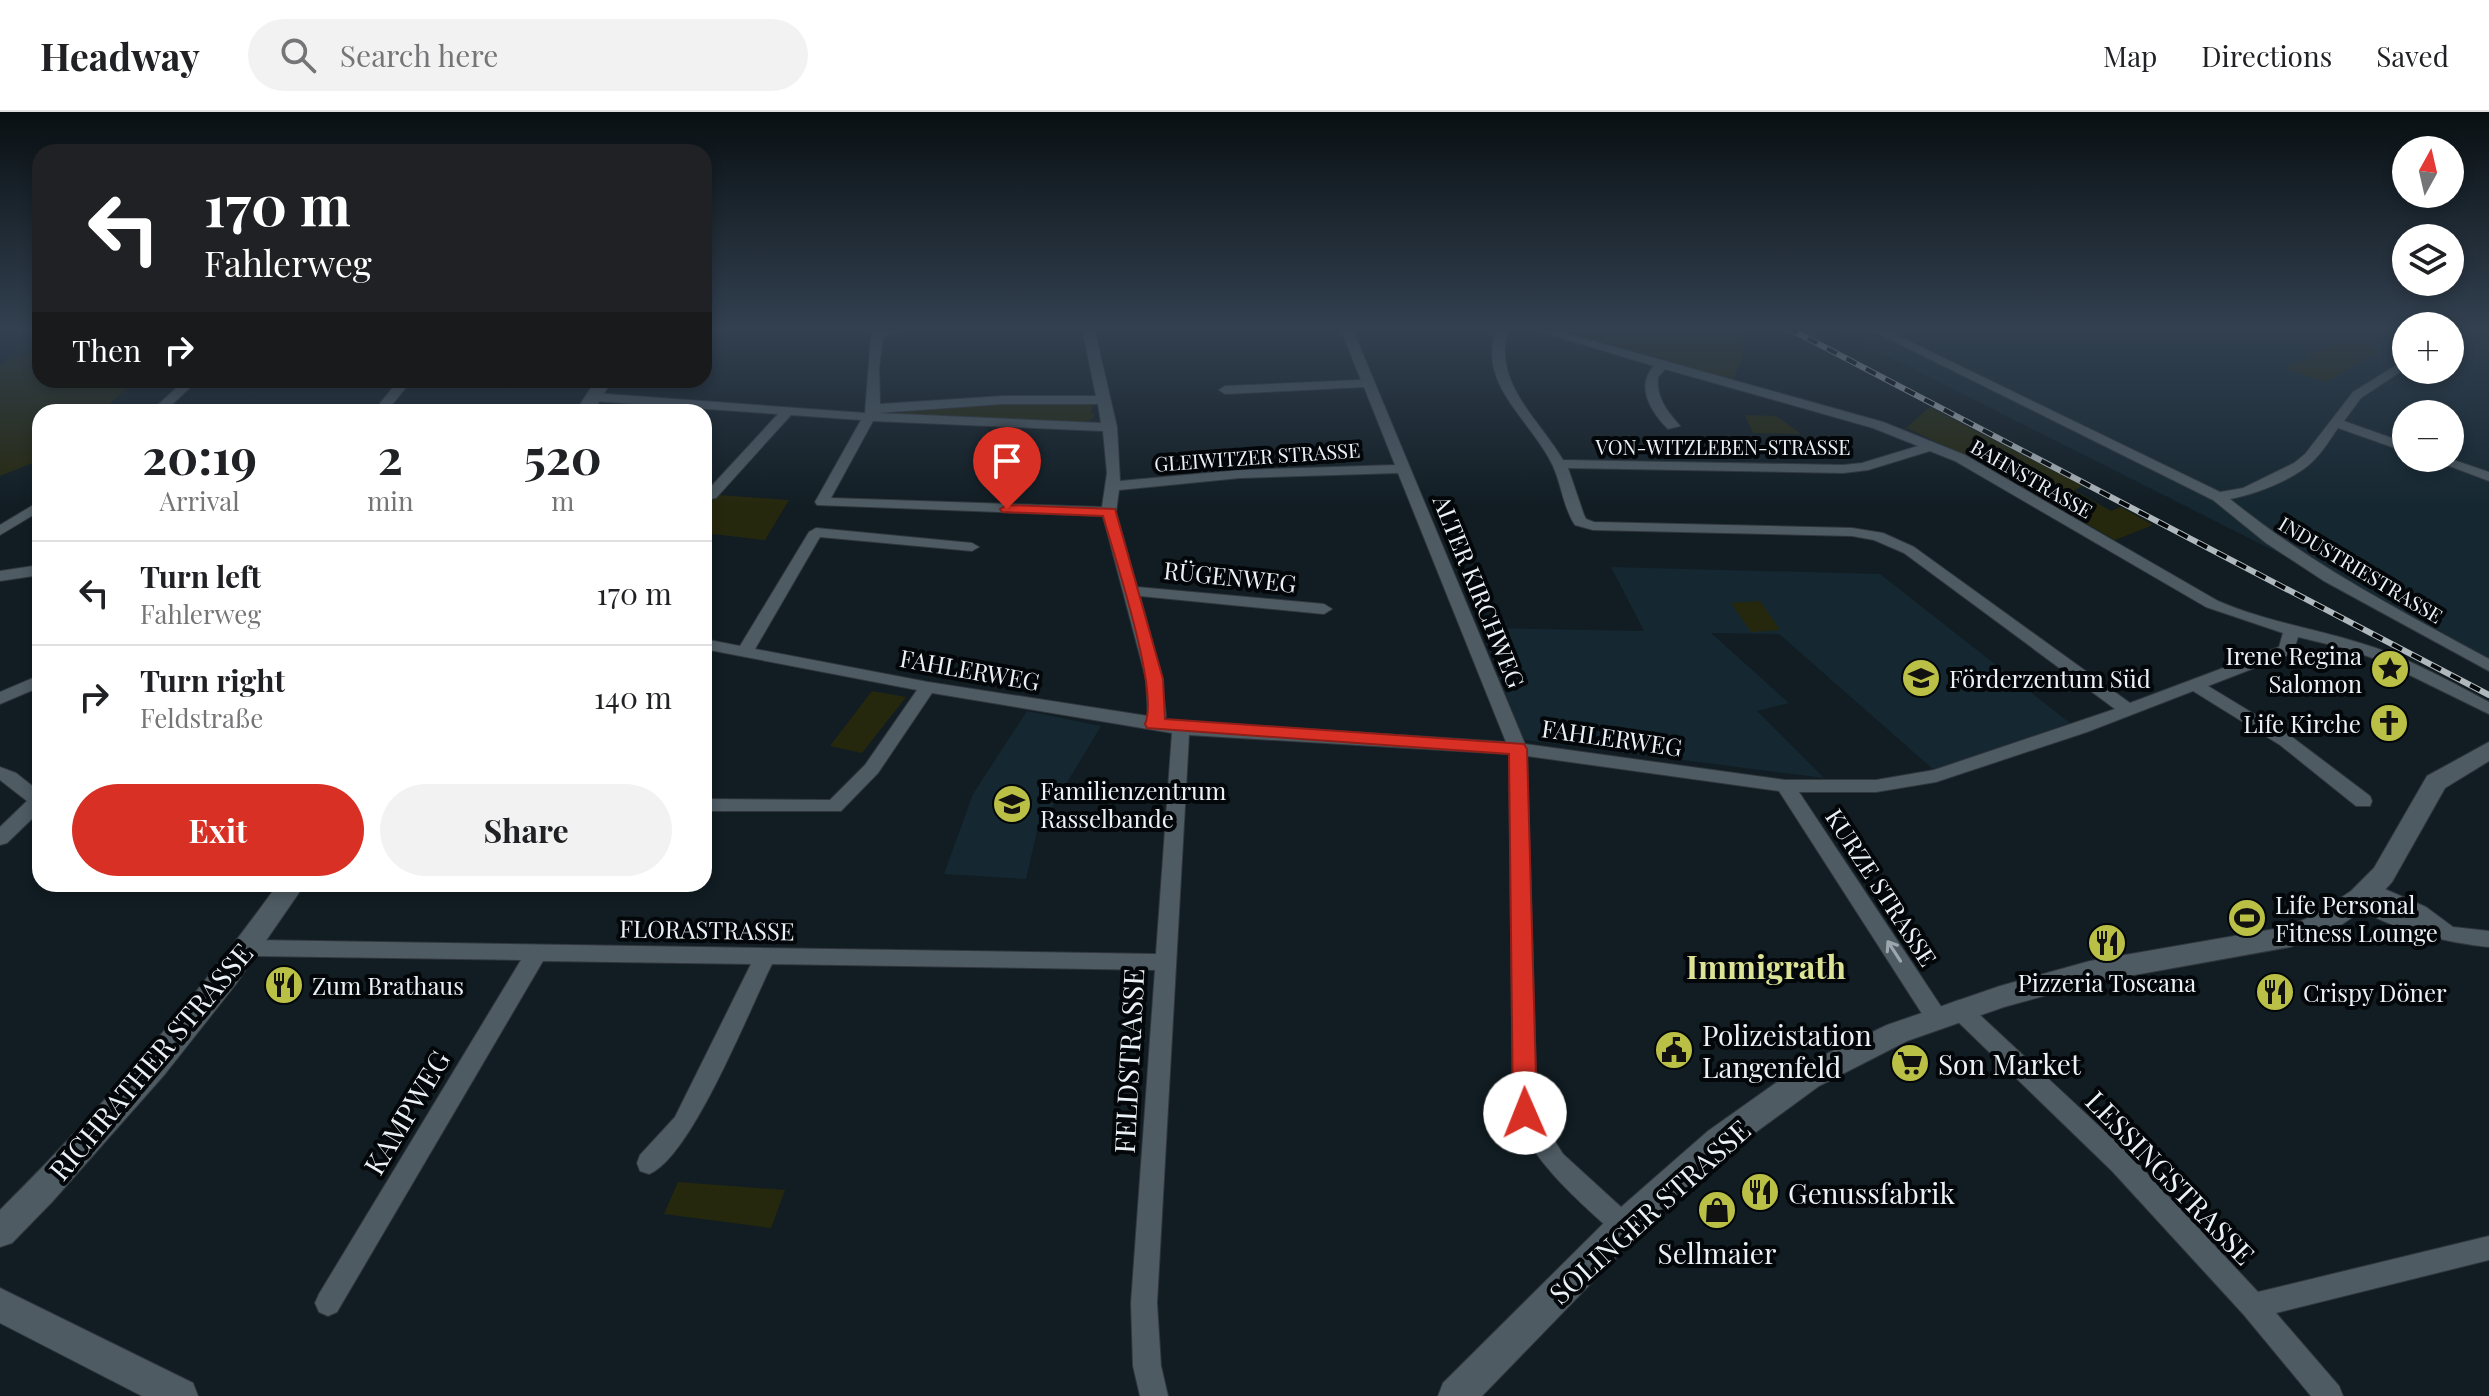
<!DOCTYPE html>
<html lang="en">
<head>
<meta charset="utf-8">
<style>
  body { margin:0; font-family:"Playfair Display",serif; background:#f2f2f2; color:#202124; height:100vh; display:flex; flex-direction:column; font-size:30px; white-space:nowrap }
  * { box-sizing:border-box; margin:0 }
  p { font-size:26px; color:#757577 }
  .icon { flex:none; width:44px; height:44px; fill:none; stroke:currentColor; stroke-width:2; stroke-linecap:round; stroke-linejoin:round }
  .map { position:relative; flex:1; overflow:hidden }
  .sheet { position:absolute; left:32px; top:292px; width:680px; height:488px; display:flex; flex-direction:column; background:#fff; border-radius:24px; box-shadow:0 4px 12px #0003 }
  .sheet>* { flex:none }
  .top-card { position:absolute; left:32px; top:32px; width:680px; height:244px; border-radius:24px; box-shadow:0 4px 12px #0003; background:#202124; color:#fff; overflow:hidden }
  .needle { width:52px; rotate:8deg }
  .buttons { position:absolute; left:2392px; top:24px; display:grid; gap:16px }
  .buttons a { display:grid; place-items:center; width:72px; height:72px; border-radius:50%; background:#fff; box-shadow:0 4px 12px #0003; font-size:40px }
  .pin { position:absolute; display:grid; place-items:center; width:68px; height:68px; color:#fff; margin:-82px -34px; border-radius:50% 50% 50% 0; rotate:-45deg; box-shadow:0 0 8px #0007 }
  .pin .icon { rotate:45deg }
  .me { position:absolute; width:88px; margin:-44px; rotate:359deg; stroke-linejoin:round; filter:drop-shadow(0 0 6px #0008) }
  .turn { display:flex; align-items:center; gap:28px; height:168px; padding:0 40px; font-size:36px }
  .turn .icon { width:104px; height:104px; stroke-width:2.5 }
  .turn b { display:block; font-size:56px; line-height:68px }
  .then { display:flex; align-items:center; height:76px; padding:0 40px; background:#0003; gap:16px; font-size:30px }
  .eta { display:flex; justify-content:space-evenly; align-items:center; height:136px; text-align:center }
  .eta b { font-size:48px; font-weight:700; line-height:56px }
  .action { display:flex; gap:16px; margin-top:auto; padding:16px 40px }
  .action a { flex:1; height:92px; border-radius:48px; background:#d93025; color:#fff; font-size:32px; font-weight:700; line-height:92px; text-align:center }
  .action a+a { background:#f2f2f2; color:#202124 }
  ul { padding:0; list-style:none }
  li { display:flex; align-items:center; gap:24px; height:104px; padding:0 40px; border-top:2px solid #e0e0e0 }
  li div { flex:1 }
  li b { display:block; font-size:30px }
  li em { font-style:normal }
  header { display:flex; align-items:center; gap:48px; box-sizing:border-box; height:112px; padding:0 40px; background:#fff; border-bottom:2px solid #e0e0e0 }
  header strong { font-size:38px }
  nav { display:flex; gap:44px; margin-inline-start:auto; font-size:28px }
  .search { width:560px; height:72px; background:#f2f2f2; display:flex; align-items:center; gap:20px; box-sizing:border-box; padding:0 28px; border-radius:44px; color:#757577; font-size:30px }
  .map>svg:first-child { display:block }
  .built { fill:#152731; fill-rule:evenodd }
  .green { fill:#26280d }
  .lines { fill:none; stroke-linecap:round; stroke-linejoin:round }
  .street-casing { stroke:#30363c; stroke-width:2 }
  .secondary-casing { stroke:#30363c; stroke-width:2 }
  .street { fill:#4e5b63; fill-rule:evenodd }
  .secondary { fill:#4e5b63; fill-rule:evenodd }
  .rail-casing { stroke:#afb8bd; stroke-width:6 }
  .rail { stroke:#030709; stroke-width:4; stroke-dasharray:11; stroke-linecap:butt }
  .oneway { stroke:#9ca6ad }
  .route { fill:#d93025; stroke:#8d1f18; stroke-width:2 }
  .labels { text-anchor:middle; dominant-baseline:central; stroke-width:8; stroke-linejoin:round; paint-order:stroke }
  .far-street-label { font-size:20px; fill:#ebf2f7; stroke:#030709 }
  .street-label { font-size:24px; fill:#ebf2f7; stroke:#030709 }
  .poi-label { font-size:24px; fill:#ebf2f7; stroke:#030709; text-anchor:start }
  .near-poi-label { font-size:28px; fill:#ebf2f7; stroke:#030709; text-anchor:start }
  .near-street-label { font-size:28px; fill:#ebf2f7; stroke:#030709 }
  .district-label { font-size:32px; font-weight:bold; fill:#dde395; stroke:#030709 }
</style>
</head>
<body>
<header>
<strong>Headway</strong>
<div class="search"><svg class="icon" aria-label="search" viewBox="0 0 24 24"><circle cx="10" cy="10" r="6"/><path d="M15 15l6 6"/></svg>Search here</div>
<nav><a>Map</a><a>Directions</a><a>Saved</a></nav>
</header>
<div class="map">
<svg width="2489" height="1284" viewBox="0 0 2489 1284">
  <rect width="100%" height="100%" fill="#111d23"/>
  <g class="built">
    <path d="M1832,216H2406V258H2450V216H2489V547ZM2406,302H2450V346H2406Z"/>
    <polygon points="1611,455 1880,462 2070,611 1934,658 1779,522 1711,521 1789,591 1757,599 1824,666 1526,628 1521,624 1481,516 1644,519"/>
    <polygon points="1027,599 1101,614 1048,702 1041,702 1026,767 944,762 973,682"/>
  </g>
  <g class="green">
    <polygon points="1553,216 1742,216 1743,247 1732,268"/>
    <polygon points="2350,228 2380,237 2327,270 2282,256 2312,245 2306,242"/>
    <polygon points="40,240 40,268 137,268 100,300 40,300 40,348 0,364 0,253 13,244"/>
    <polygon points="1007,290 1093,292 1091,301 1095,302 1091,308 1083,310 890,301"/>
    <polygon points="1930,295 2083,374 2074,378 2111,399 2121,395 2153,413 2115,428 1979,349 1906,316"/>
    <polygon points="1745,303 1776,304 1801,322 1753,321"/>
    <polygon points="719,383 789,388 765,428 704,421 704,394"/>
    <polygon points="1760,489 1780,518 1751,520 1731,491"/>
    <polygon points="872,579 906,585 862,641 830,634"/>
    <polygon points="678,1070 785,1078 771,1116 664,1102"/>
  </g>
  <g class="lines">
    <defs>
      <g id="street">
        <path d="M882,216H905L883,225L879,256L880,292L1003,284H1096L1082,216H1094L1117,315L1120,369L1240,358L1395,353L1364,275L1225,282L1219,278L1225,274L1361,268L1340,216H1352L1525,632L1785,668H1876L1934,658L2115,597L1904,441L1874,428L1852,424L1593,418L1575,413C1563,395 1562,374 1553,354C1532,308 1475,272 1497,216H1509C1490,268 1539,307 1563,348L1843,353L1862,351L1918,334L1873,316L1665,257L1658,265C1656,286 1667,299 1680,314L1668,317C1651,300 1635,274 1654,254L1529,216H1547L1883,310L1965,343L2218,489C2264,509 2312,516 2360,531C2405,544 2447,568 2489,590V602L2383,550L2348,537L2298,525L2293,541L2208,574L2292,625L2370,684L2372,689L2370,694H2356L2280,633L2193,579L2087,620L1936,670L1876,680H1799L1944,899L1947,905L1944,911L1936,914L1928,911L1779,679L1527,644L1537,1001L1563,1042L1633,1106L1637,1114L1633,1122L1624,1125L1615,1122C1574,1085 1536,1053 1513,1001L1509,642L1189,623L1157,1191L1161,1254L1168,1284H1140L1133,1254L1131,1191L1155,858L772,852C750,896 691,1046 649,1062L640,1059L637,1051L640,1043L675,1005L751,852L543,849L337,1200L328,1204L319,1200L315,1191L319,1182L521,848L249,844L242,842L239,836L242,830L249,828L1156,842L1172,621L932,581L878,661L841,699H704V687L830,688L865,653L917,578L704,537V527L740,534L809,420L816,416L972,431L979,435L972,439L820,425L755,537L928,570L1148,604L1146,567L1103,404L817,393L815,390L861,308L791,303L716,386L711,387L704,383L706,380L778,302L593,289L587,285L593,281L865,301L871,224ZM1003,292H1098L1101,311L877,301ZM873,309L1103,319L1107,361L1102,395L831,386ZM1930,339L1955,349L2206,495L2283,521L2279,535L2130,591L1914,435L1883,421L1852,416L1594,410L1586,407L1584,403L1568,356L1843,361L1868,358ZM1398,361L1506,630L1164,608L1166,604L1162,567L1140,484L1324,502L1332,497L1324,492L1137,475L1116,400L1119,378L1240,366Z"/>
        <path d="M1867,216H1882L2220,380L2243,376L2294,351L2305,342L2353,280L2406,247V256L2361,286L2344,309L2406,331V340L2338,316C2331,326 2324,338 2315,347C2298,366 2255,383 2230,387C2310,452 2399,498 2489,547V559L2324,469L2266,431L2213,388Z"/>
        <polygon points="2456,216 2470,216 2450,228 2450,219"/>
        <polygon points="185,268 198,268 164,300 150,300"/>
        <polygon points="399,268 412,268 386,300 373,300"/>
        <polygon points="2428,346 2448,346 2489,360 2489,369"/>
        <polygon points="40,389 40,399 0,423 0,413"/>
        <polygon points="40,453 40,463 0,469 0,459"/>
        <polygon points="40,563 40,575 0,592 0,580"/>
        <polygon points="0,655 16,661 40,680 40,699 7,731 0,733 0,715 27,689 0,668"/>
        <path d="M2371,771L2426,795L2453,815L2489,819V835C2456,832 2369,815 2351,786L2354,781L2361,779L2364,773Z"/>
        <polygon points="1959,888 1967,891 2130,1043 2258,1180 2489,1124 2489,1148 2276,1201 2339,1274 2343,1284 2311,1284 2244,1203 2112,1059 1951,903 1948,897 1951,891"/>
      </g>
      <g id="secondary">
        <polygon points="596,268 612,268 593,300 575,300"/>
        <polygon points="2489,630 2489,649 2445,676 2392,770 2371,793 2335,817 2290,835 2090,871 2004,895 1907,929 1819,974 1730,1039 1636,1125 1482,1284 1438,1284 1443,1271 1612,1103 1708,1019 1797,956 1887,913 2000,874 2090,849 2286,815 2315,803 2351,779 2374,756 2427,664"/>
        <path d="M278,772H305L236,872L165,962L52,1090L12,1131L0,1135V1098C102,997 194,888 278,772Z"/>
        <polygon points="0,1176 193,1271 198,1284 142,1284 0,1211"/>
      </g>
    </defs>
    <use href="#street" class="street-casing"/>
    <use href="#secondary" class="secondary-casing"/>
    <use href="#street" class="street"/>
    <use href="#secondary" class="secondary"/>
    <defs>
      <polyline id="rail" points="1788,216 2489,583"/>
    </defs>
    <use href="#rail" class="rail-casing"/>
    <use href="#rail" class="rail"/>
  </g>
  <defs><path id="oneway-shaft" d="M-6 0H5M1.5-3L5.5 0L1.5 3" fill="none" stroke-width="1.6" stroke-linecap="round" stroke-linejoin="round" transform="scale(2)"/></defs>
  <use class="oneway" href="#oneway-shaft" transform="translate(1894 839) rotate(-123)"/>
  <linearGradient id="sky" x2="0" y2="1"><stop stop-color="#091013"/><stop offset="0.55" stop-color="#324050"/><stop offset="1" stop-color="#324050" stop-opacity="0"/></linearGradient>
  <rect width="2489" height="395" fill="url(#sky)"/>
  <path class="route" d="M1007,393L1115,397L1163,567L1165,607L1524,632L1527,637L1537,1001L1533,1008L1525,1011L1517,1008L1513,1001L1509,642L1147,616L1145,612C1160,581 1114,443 1103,404L1002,400L1000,397Z"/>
  <defs>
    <symbol id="sight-disc" viewBox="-11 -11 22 22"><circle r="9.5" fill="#bac045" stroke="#030709"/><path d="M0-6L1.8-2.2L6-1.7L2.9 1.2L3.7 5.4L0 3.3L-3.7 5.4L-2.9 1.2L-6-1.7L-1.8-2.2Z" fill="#111"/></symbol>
    <symbol id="school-disc" viewBox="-11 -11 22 22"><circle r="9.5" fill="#bac045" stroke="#030709"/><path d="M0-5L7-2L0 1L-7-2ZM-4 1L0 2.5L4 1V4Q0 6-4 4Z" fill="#111"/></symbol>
    <symbol id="church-disc" viewBox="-11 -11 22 22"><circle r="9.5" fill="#bac045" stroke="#030709"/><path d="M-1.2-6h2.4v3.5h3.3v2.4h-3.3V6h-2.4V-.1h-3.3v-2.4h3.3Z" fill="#111"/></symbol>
    <symbol id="stadium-disc" viewBox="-11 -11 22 22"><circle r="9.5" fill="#bac045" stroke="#030709"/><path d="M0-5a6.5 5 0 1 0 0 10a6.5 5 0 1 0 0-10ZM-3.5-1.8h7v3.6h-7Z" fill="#111"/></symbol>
    <symbol id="restaurant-disc" viewBox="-11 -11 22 22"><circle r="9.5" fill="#bac045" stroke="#030709"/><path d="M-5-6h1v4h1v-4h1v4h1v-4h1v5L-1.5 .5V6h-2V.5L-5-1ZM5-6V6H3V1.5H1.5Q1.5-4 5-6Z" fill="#111"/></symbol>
    <symbol id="civic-disc" viewBox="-11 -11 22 22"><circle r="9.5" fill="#bac045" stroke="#030709"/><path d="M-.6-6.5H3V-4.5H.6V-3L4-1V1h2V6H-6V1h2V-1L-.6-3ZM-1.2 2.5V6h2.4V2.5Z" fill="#111"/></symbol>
    <symbol id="supermarket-disc" viewBox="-11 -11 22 22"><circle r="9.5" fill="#bac045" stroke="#030709"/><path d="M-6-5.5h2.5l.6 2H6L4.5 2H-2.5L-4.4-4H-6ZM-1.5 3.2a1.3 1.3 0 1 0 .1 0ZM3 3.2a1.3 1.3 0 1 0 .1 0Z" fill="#111"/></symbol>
    <symbol id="shop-disc" viewBox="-11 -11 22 22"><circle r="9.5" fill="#bac045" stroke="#030709"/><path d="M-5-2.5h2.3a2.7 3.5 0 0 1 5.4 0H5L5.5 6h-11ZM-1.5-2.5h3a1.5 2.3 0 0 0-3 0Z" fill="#111"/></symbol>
  </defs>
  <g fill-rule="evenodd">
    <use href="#sight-disc" x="2368" y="535" width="44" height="44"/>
    <use href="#school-disc" x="1899" y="544" width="44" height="44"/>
    <use href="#church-disc" x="2367" y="589" width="44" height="44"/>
    <use href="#school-disc" x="990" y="670" width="44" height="44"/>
    <use href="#stadium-disc" x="2225" y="784" width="44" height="44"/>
    <use href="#restaurant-disc" x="2085" y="809" width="44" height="44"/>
    <use href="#restaurant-disc" x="262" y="851" width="44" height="44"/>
    <use href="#restaurant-disc" x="2253" y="858" width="44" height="44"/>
    <use href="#civic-disc" x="1652" y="916" width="44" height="44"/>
    <use href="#supermarket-disc" x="1888" y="929" width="44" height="44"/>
    <use href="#restaurant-disc" x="1738" y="1058" width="44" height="44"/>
    <use href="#shop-disc" x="1695" y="1076" width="44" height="44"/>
  </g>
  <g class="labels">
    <g class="far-street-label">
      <text x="1723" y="334">VON-WITZLEBEN-STRASSE</text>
      <text transform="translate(1257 344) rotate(-4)">GLEIWITZER STRASSE</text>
      <text transform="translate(2032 366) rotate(30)">BAHNSTRASSE</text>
      <text transform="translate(2361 457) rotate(31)">INDUSTRIESTRASSE</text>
    </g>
    <g class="street-label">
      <text transform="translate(1230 464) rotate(6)">RÜGENWEG</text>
      <text transform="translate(1480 479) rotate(68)">ALTER KIRCHWEG</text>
      <text transform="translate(970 557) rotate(10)">FAHLERWEG</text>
      <text transform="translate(1612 625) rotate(8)">FAHLERWEG</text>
      <text transform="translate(1882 775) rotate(57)">KURZE STRASSE</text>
      <text transform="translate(707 817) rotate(1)">FLORASTRASSE</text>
    </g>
    <g class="poi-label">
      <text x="2362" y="543" text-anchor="end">Irene Regina<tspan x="2362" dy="28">Salomon</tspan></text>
      <text x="1949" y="566">Förderzentum Süd</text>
      <text x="2361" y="611" text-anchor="end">Life Kirche</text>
      <text x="1040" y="678">Familienzentrum<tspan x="1040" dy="28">Rasselbande</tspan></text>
      <text x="2275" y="792">Life Personal<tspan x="2275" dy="28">Fitness Lounge</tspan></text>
      <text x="2107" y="870" text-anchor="middle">Pizzeria Toscana</text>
      <text x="312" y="873">Zum Brathaus</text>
      <text x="2303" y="880">Crispy Döner</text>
    </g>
    <g class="near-poi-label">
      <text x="1702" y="922">Polizeistation<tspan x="1702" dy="32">Langenfeld</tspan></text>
      <text x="1938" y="951">Son Market</text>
      <text x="1788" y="1080">Genussfabrik</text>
      <text x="1717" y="1140" text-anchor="middle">Sellmaier</text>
    </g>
    <g class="near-street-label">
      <text transform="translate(150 949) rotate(-50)">RICHRATHER STRASSE</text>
      <text transform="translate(1128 949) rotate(-87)">FELDSTRASSE</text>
      <text transform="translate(406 1000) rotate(-59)">KAMPWEG</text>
      <text transform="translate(2171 1065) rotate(46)">LESSINGSTRASSE</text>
      <text transform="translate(1649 1099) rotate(-42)">SOLINGER STRASSE</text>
    </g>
    <g class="district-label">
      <text x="1766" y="853">Immigrath</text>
    </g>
  </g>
</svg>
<div class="buttons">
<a><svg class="needle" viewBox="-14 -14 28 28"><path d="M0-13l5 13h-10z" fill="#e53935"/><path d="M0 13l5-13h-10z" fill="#757577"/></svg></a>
<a><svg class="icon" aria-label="layers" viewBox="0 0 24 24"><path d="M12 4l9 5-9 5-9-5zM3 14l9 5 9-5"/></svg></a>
<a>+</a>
<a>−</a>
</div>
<div class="pin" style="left:1007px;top:397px;background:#d93025"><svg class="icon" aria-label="arrive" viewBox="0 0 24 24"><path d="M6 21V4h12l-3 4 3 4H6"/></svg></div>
<svg class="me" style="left:1525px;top:1001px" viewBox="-20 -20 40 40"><circle r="19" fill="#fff"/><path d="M0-13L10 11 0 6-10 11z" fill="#d93025"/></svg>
<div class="top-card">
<div class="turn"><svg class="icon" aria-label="left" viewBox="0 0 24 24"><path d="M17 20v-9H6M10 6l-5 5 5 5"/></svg><div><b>170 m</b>Fahlerweg</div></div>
<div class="then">Then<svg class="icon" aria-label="right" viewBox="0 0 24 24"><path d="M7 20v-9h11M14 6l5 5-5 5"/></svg></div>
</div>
<section class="sheet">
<div class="eta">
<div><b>20:19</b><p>Arrival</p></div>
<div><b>2</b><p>min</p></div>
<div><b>520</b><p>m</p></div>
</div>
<ul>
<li><svg class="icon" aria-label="left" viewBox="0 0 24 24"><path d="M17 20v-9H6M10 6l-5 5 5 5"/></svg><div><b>Turn left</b><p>Fahlerweg</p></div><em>170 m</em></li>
<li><svg class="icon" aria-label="right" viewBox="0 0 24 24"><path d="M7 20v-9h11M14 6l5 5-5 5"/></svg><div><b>Turn right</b><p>Feldstraße</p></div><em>140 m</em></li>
</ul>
<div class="action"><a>Exit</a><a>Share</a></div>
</section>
</div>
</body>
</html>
